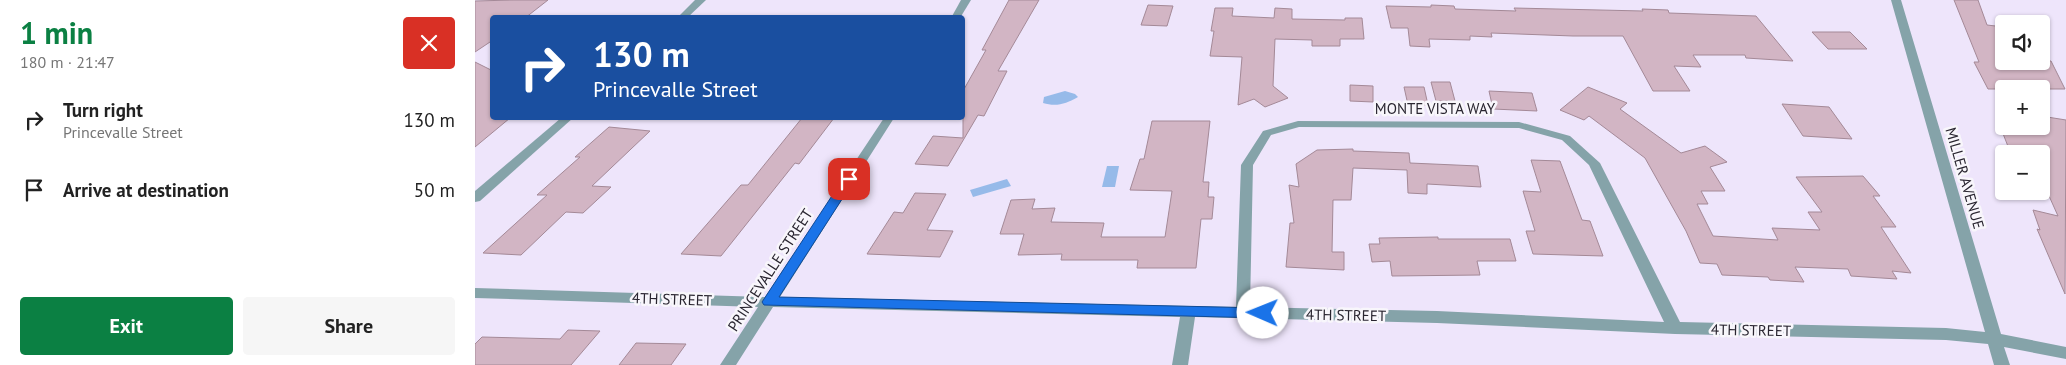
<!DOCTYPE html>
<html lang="en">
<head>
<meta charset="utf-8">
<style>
  body { margin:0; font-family:"PT Sans",sans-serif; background:#f6f6f6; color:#222; height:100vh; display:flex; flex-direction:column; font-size:19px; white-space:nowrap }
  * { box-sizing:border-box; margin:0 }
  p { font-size:16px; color:#767676 }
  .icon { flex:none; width:28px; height:28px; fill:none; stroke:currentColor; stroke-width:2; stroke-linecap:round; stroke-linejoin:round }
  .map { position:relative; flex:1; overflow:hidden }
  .sheet { display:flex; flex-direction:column; background:#fff; width:475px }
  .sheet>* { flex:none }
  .top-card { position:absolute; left:15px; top:15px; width:475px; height:105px; border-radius:5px; box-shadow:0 1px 4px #0004; background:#1a4fa0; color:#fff; overflow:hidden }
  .buttons { position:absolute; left:1520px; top:15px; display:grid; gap:10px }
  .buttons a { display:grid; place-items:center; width:55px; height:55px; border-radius:5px; background:#fff; box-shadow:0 1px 4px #0004; font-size:25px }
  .pin { position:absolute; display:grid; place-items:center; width:42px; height:42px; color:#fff; margin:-21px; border-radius:10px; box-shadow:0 2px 8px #0006 }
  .me { position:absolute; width:55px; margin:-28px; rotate:271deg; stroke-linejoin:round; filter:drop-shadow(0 0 4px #0008) }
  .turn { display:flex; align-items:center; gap:18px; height:105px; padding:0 20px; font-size:22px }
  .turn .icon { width:65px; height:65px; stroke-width:2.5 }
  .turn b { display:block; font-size:35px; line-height:42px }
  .round { display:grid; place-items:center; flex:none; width:52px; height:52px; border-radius:5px; background:#f6f6f6 }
  .overview { display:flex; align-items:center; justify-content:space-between; height:85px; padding:0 20px }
  h1 { font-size:30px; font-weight:700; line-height:38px; color:#0b8043 }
  .cta { display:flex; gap:10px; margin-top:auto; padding:10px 20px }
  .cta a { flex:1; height:58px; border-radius:5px; background:#0b8043; color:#fff; font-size:20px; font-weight:700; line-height:58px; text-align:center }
  .cta a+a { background:#f6f6f6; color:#222 }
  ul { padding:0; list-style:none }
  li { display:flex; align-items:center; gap:15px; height:70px; padding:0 20px }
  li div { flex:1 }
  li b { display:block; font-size:19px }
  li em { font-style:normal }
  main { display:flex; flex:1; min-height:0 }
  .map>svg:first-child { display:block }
  .water { fill:#96bae9 }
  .building { fill:#d2b5c4; stroke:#a48997 }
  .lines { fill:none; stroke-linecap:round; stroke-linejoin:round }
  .minor { fill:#85a3a9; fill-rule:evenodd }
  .route { fill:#1a73e8; stroke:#114b97 }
  .labels { text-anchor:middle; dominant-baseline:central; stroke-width:5; stroke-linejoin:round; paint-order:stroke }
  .street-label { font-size:15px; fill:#292530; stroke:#f8f6fb }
</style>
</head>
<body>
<main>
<section class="sheet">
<div class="overview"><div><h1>1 min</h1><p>180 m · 21:47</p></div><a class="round" style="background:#d93025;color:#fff"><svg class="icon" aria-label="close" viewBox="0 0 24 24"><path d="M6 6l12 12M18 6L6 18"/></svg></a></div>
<ul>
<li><svg class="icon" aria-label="right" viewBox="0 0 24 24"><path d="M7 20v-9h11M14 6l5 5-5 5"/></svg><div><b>Turn right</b><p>Princevalle Street</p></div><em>130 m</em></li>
<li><svg class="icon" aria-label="arrive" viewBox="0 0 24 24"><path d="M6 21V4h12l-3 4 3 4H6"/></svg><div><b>Arrive at destination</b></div><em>50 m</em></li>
</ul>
<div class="cta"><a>Exit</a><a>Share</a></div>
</section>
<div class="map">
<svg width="1591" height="365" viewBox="0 0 1591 365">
  <rect width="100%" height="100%" fill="#eee5fb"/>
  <g class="water">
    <path d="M590,91L600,94L603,97C591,104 581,107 568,103L569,97Z"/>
    <polygon points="632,166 644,166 640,187 627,187"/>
    <polygon points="532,179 536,186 498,197 495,190"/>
  </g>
  <g class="building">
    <polygon points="38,0 73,0 50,18 18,18 18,40 0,52 0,1"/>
    <polygon points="534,0 564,0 523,71 532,71 509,116 503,115 473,166 440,164 458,136 488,138 488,91 511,50 507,50"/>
    <polygon points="1479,0 1503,0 1512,25 1529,27 1529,61 1576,61 1590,89 1513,89 1499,62 1504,62"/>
    <polygon points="673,5 698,6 692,26 666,25"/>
    <polygon points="956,5 979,6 980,9 1041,11 1039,8 1168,11 1167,9 1193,10 1194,13 1281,16 1318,61 1271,58 1270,55 1218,55 1226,67 1199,66 1215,91 1178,91 1148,36 1098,36 1016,33 1017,37 995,36 995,40 954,39 955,47 935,46 933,28 916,28 911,6 956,7"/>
    <polygon points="740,8 758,8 757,16 799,18 800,8 817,9 817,19 870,20 870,18 887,18 889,39 865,39 865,46 837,46 837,40 800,39 798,86 813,98 790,107 779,99 763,105 767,57 735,56 739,31 736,31"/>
    <polygon points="1337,32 1375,32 1392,49 1353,49"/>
    <polygon points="0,62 18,71 18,118 35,118 0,147"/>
    <polygon points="956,82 975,82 980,101 961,101"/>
    <polygon points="875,85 898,86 898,102 875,101"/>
    <polygon points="929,87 949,87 953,105 933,105"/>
    <polygon points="1113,87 1152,103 1145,109 1206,153 1230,146 1252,162 1235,167 1250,191 1226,191 1233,204 1222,204 1238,236 1303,240 1297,228 1345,230 1333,212 1347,212 1321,177 1388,176 1405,196 1398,196 1421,227 1406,227 1436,273 1417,271 1422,279 1376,276 1373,269 1320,267 1329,282 1295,280 1293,277 1247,275 1242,264 1225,263 1211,231 1170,158 1114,116 1109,120 1085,110"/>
    <polygon points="1014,91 1057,93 1062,111 1018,109"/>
    <polygon points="1307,104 1354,107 1377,139 1328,136"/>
    <polygon points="1566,116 1591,120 1590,294 1562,229 1565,230 1558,210 1583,216 1566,178 1566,154 1536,154 1525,126 1566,126"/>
    <polygon points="327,118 359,118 324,164 320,163 246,256 206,254 266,185 273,185"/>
    <polygon points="677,121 735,121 728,182 734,182 733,197 739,197 737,219 726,219 721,268 662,268 663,260 586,260 587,254 543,255 549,234 525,234 536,200 560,199 557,209 580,208 576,222 629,223 626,237 690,237 697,191 655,190 665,159 669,159"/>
    <polygon points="134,127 175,131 117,186 136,187 108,213 91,212 46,255 8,253 72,195 62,195 105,157 100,157"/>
    <polygon points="878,149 878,151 934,153 935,163 1003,166 1006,187 952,184 952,194 933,193 932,170 878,168 876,200 858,200 857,252 869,252 869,270 811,267 815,223 819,223 814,185 824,187 821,164 842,150"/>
    <polygon points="1056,160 1085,161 1107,220 1115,221 1128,256 1058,254 1051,231 1060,231 1048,191 1066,192"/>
    <polygon points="440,193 471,194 452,230 478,231 465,257 392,254 419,212 428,213"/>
    <polygon points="963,237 963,239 1035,239 1041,261 1002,261 1005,275 917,276 915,261 897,262 894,244 905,244 904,238"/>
    <polygon points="93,330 125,331 96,365 0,365 0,344 7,337 85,339"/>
    <polygon points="161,343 211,344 196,365 144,365"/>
  </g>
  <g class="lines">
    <g class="minor">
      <polygon points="220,0 231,0 212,18 202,18"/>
      <polygon points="486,0 496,0 485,18 476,18"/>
      <path d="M1416,0H1426L1526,334L1591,347V359L1529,347L1535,365H1519L1513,344L1471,340L1200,334L962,323L720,317L713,365H697L705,317L298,307L261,365H245L283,307L0,298V288L290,297L409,118H419L305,297L761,307L766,165L788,131L823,121L1044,122L1095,136L1125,163L1205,322L1471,328L1510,332ZM824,127L1044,128L1087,140L1114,165L1189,322L962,311L775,307L778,165L796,135Z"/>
      <polygon points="86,118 98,118 5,201 0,202 0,191"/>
    </g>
  </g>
  <polygon class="route" points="374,175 380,179 304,297 788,308 793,310 794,313 793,317 788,318 289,305 287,302 289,299 370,176"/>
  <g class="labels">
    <g class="street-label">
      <text x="960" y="108">MONTE VISTA WAY</text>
      <text transform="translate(1490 178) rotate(74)">MILLER AVENUE</text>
      <text transform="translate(295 270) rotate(-57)">PRINCEVALLE STREET</text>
      <text transform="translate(197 299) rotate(2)">4TH STREET</text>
      <text transform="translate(871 315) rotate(1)">4TH STREET</text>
      <text transform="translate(1276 330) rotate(1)">4TH STREET</text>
    </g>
  </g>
</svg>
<div class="buttons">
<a><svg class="icon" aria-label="sound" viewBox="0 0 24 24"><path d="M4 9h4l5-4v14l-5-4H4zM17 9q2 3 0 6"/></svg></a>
<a>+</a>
<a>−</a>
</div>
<div class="pin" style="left:374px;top:179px;background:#d93025"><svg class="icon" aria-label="arrive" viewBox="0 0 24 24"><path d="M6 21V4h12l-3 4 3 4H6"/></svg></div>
<svg class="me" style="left:788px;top:313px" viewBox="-20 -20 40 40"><circle r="19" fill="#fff"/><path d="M0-13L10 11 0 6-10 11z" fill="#1a73e8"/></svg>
<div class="top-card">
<div class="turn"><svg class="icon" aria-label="right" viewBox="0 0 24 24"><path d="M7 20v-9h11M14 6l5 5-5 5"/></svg><div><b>130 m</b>Princevalle Street</div></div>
</div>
</div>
</main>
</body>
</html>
